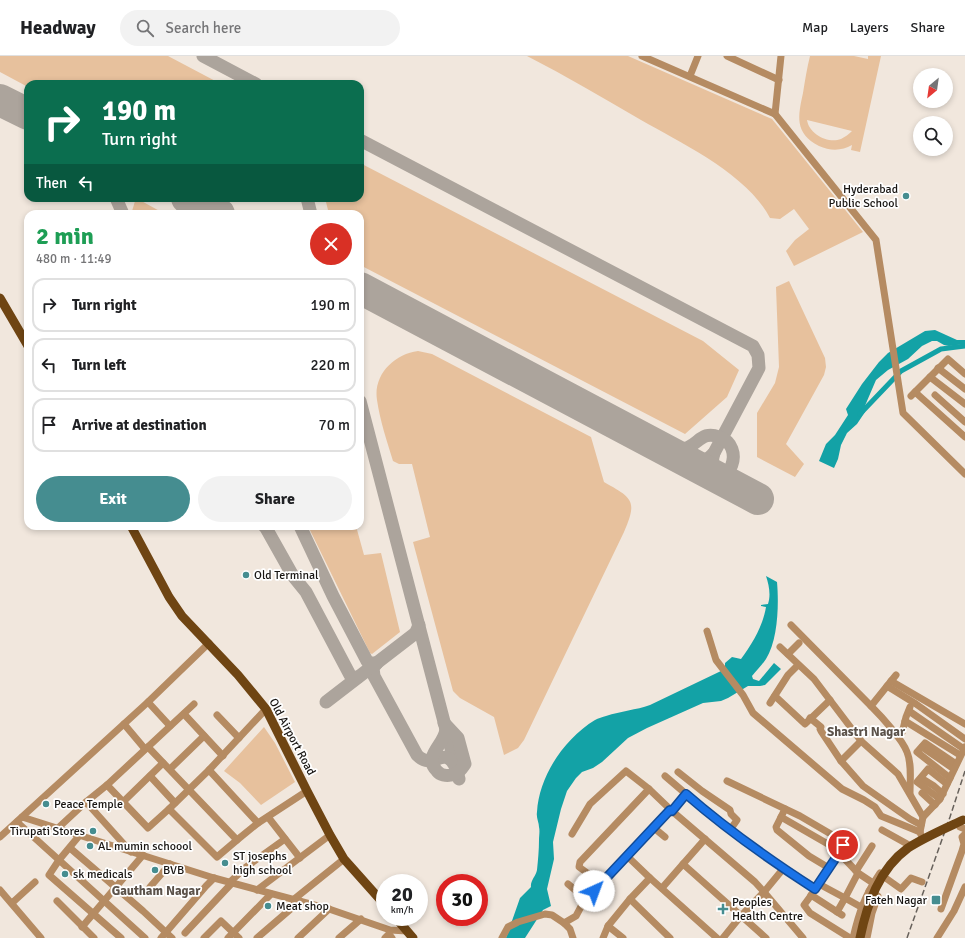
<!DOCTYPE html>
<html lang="en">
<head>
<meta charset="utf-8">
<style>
  body { margin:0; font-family:Signika,sans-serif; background:#f2f2f2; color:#202124; height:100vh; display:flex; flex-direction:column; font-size:15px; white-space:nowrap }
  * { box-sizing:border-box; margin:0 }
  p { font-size:13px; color:#757577 }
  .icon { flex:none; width:22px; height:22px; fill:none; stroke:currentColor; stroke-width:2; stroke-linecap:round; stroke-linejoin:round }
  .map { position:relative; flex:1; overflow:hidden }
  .side { position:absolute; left:24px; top:154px; width:340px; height:320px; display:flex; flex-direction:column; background:#fff; border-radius:12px; box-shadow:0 2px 6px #0003 }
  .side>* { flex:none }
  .banner { position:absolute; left:24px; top:24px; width:340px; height:122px; border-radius:12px; box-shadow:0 2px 6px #0003; background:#0b6e4f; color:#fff; overflow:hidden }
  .needle { width:26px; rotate:209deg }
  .controls { position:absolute; left:913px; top:12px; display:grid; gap:8px }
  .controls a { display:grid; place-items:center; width:40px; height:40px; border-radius:50%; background:#fff; box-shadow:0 2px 6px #0003; font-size:20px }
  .speed { position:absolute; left:376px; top:818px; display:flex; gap:8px; font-size:20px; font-weight:700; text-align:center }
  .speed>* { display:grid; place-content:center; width:52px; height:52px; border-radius:50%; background:#fff; box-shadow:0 2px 6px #0003; line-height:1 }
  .speed small { font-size:10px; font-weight:400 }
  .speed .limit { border:6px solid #d22; background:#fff; color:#111 }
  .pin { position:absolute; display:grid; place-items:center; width:34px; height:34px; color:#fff; margin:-17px; border:2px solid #fff; border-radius:50%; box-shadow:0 1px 4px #0007 }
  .me { position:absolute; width:44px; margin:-22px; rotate:43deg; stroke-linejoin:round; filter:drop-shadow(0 0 3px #0008) }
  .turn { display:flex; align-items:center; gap:14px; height:84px; padding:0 12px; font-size:18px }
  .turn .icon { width:52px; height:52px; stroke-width:2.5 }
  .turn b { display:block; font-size:28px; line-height:34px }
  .then { display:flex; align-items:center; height:38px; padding:0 12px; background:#0003; gap:8px; font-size:15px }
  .round { display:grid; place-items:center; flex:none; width:42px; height:42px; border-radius:21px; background:#f2f2f2 }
  .head { display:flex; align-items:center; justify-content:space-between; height:68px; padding:0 12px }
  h1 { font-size:24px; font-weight:800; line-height:30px; color:#1e9e55 }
  .action { display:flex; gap:8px; margin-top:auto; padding:8px 12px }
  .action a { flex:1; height:46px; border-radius:24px; background:#458d90; color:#fff; font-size:16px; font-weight:800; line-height:46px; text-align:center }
  .action a+a { background:#f2f2f2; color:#202124 }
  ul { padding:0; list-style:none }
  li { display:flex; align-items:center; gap:12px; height:54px; margin:0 8px 6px; padding:0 4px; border:2px solid #e0e0e0; border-radius:12px }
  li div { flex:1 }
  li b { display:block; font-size:15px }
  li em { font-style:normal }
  header { display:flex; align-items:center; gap:24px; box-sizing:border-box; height:56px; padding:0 20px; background:#fff; border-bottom:1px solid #e0e0e0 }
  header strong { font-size:19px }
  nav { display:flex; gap:22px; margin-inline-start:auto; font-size:14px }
  .search { width:280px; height:36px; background:#f2f2f2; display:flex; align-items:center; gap:10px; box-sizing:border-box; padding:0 14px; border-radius:22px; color:#757577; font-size:15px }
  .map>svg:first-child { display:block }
  .green { fill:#e7c19d; fill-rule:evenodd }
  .water { fill:#13a2a6 }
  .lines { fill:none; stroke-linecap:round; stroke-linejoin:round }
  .canal { stroke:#13a2a6; stroke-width:5 }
  .taxiway { stroke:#aca49c; stroke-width:13 }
  .runway { stroke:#aca49c; stroke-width:32 }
  .minor { stroke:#b58b62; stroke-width:7 }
  .major { stroke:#6f4513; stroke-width:9 }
  .rail { stroke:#67615b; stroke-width:1.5; stroke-dasharray:6 3; stroke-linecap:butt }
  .minor-bridge { stroke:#b58b62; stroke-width:7 }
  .major-bridge { stroke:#6f4513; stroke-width:9 }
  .route-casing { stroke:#114b97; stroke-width:10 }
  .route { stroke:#1a73e8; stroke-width:7 }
  .poi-dot { fill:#458d90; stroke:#fff; stroke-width:1.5 }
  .labels { text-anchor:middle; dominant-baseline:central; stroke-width:3.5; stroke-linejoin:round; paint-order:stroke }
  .poi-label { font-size:12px; fill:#181512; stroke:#fff; text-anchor:start }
  .street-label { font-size:12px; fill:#181512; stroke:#fff }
  .neighbourhood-label { font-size:13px; font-weight:bold; fill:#5b524a; stroke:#fff }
</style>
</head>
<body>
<header>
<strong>Headway</strong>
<div class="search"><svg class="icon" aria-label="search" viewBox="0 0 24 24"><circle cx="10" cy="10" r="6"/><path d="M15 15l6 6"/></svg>Search here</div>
<nav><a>Map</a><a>Layers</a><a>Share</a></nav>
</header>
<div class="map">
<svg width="965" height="882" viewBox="0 0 965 882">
  <rect width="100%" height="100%" fill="#f1e7dd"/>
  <g class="green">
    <polygon points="0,0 168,0 221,28 28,28 28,31 0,16"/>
    <path d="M527,0H628L772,63L863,176L794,210L786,195L795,184L809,173L794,153L780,163L770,162C747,118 683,88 641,64C603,42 566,20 527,0Z"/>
    <path d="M810,0H854L868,3V0H881L860,96L851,94L852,89C842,95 830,95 819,90C794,77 798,60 803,37C805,24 807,12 810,0ZM807,64L852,75C849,78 845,81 841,83C828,88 809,78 807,64Z"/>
    <polygon points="360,107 703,285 739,314 727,341 685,378 360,209 360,158 329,158 325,142 360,142"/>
    <polygon points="136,142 165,158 132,158 132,155"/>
    <polygon points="789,225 825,302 826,311 824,319 786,388 804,408 795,421 757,401 757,357 775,327 779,311 776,231"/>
    <path d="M418,295L432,298L591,381L604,426C632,442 638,444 624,476L524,684L518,692L504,699L494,661L460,642L453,635L413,486L430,481L412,408H399L393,405C387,385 380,365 377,344C373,319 394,298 418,295Z"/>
    <polygon points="308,470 356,470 364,499 381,497 400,576 372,598 370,597"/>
    <polygon points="264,671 275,687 295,726 261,749 240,727 224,715"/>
  </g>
  <g class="water">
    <polygon points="935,274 957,284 965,284 965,288 949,290 944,289 937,285 932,285 922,290 908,303 888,314 876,324 864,352 865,356 857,368 847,377 841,389 838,403 834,412 819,405 826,388 835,379 848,359 846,353 862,328 879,306 888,297 925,275"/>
    <path d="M766,520L777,526C779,548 778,584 766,603C762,609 757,614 752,620L753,623L759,625L774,607L781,613L765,629L760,630H748L728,642L721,645L703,647L647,672L628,682L602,706L593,712L582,716L576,722L567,735L561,753L553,786L554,803L547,833L551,850L543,854L525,882H506L520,842L531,831C530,825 536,820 537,814C538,804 539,794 539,784C539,780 540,775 539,771C539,766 536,762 537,756C539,720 564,683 595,664C598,662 603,661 606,660C621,655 636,654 650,649L721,615L725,611V607L732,601L741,603C752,588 763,570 766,551L761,550V549L768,548C771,539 769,529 766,520Z"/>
  </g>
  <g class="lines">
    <polyline class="canal" points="860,358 901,315 941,293 965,290"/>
    <g class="taxiway">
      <polyline points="203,0 256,28"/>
      <path d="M360,84L753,290L758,299L759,312L714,397C711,407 712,415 720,423"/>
      <polyline points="116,142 123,158"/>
      <polyline points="307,142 311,158"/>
      <polyline points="360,345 459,723"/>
      <path d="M662,392C671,395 680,396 689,391C700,385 704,375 719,381C746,390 731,433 704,423C693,419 674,401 665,393"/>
      <path d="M688,406C699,408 707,405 714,397"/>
      <polyline points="264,470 266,472 293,520 306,536 350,619 355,622 358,621"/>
      <polyline points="300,470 333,540 367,605 371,607 377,607"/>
      <path d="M377,607L373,612L374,620L417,699C434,716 443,688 455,710"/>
      <polyline points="326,646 413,579 416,576 419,569"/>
      <path d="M444,667L458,682L465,708C461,714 458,718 451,719C446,720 440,719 437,715C422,700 445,689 446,673"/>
    </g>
    <g class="runway">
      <polyline points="0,44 28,58"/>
      <polyline points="187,142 219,158"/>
      <polyline points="360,232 758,443"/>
    </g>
    <g class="minor">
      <polyline points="642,0 775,58 876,184 903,357 965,418"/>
      <polyline points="727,0 779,24"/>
      <polyline points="690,20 698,0"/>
      <polyline points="775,58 781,0"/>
      <polyline points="938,312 965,333"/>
      <polyline points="930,321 965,348"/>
      <polyline points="915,336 965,381"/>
      <polyline points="935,339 965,366"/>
      <polyline points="911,340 948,303 965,318"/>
      <polyline points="791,569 871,650"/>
      <polyline points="707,575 716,604 743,639 753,657 842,733 864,744 875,751 881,760 920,776"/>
      <polyline points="780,591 814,623 861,685 898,718 923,761"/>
      <polyline points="788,598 799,587"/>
      <path d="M896,619L871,650C882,661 902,683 907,696C912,708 910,724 910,737"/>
      <polyline points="891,625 965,668"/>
      <polyline points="887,630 916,648 965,683"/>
      <polyline points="775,640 805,668 830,644"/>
      <polyline points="148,646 170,670"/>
      <polyline points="770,647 788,619 798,609"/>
      <polyline points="909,655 964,693"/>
      <polyline points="184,658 223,700"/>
      <polyline points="217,659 239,682"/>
      <polyline points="810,662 821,671 820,673 821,675 841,705 863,730 910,763 921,769"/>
      <polyline points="905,665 960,699"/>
      <polyline points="124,668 145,693"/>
      <polyline points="896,679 902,677 906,661 910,651"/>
      <polyline points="148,691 237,784 258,767"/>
      <polyline points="922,691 954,713"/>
      <polyline points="841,705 861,685"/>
      <polyline points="170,713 204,680"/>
      <polyline points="209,714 266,653"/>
      <polyline points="678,716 702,735 730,754 731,758 737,764 730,774"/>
      <polyline points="150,720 175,747"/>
      <path d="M665,720C713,762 762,799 815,833"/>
      <polyline points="921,722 934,730 943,738"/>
      <polyline points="950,722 917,696 925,687 956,708"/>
      <polyline points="727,725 800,760 841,784 843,789 839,797 819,828 845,842 858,817"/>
      <polyline points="107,729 148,772 169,753 217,801 237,784"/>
      <polyline points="922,737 935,749"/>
      <polyline points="686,738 672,755 755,826 764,836 783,813"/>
      <polyline points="940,743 917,726 928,713 947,728"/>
      <polyline points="86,746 107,729 194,648"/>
      <polyline points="123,746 163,707"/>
      <polyline points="169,753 209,714 258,767 307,735"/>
      <polyline points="785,753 776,771 777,774 809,800 829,812"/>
      <polyline points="22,761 214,822 329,853 390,874 407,875"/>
      <polyline points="268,761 300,802"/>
      <polyline points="781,761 840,795"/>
      <polyline points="17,766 59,804 79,780"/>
      <polyline points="654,772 665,781"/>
      <polyline points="57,773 86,746 131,796"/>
      <polyline points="882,774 909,789"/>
      <polyline points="572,778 590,748 626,715 649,733 672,755"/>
      <polyline points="921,779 920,776 923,761 940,743 965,691"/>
      <polyline points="0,781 148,646 209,587"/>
      <polyline points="70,792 143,855 172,882"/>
      <polyline points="839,797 858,817 873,827"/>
      <polyline points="627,800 650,822 717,882"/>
      <polyline points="683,808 705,783"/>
      <polyline points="856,815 872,790"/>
      <polyline points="880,818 901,833 911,822 922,826"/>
      <polyline points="230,826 246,811 285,783"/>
      <polyline points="601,827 579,811 580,806 649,733"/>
      <polyline points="568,828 586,843"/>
      <polyline points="818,830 804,849 810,857 850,882"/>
      <polyline points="150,831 170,808"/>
      <polyline points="662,832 683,808 766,882"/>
      <polyline points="0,834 41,882"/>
      <polyline points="257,834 330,779"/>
      <polyline points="811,839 842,859"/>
      <polyline points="630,843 670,882"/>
      <polyline points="293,844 344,803"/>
      <polyline points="57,845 94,882"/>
      <polyline points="12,847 35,826"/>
      <polyline points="941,853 962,795 964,788 962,781 965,778"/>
      <polyline points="837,856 845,842 861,851"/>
      <polyline points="564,867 576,860 584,845 671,754"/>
      <polyline points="82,871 143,799"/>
      <polyline points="185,877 232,827"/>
      <polyline points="121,882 49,819 59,804 145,882"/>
      <polyline points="161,882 206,830 214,822"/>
      <polyline points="204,882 221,865 239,882"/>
      <polyline points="228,882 271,838"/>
      <polyline points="257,882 300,845"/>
      <polyline points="298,882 329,853"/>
      <polyline points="339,882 361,863"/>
      <polyline points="385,882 389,878 392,882"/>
      <polyline points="502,882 508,871 518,866 545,858 552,859 564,867 570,873 573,882"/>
      <polyline points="603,882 608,870"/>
      <polyline points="623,882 608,870 630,843 650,822"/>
      <polyline points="723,882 740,861 764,836 803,882"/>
      <path d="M853,882C859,856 865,839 880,817"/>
      <polyline points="867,882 872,857 878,840 869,835"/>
      <polyline points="937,882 954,855 965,831"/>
    </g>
    <g class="major">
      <polyline points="0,242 28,290"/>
      <polyline points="131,470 169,541 182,560 238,619 266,653 307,735 330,779 344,803 385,849"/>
      <polyline points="395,861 413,882"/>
    </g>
    <polyline class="rail" points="907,882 950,761 965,715"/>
    <polyline class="minor-bridge" points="960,771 965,773"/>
    <path class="major-bridge" d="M860,882C867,848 879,813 908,792C923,782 946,772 963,764"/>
  </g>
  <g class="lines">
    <defs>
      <path id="route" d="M594,835L670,754L672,755L686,738C726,773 770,804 815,833L839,797L843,789"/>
    </defs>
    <use href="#route" class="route-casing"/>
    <use href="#route" class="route"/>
  </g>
  <g class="poi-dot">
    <circle cx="906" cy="140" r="4"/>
    <circle cx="246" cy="519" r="4"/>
    <circle cx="46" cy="748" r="4"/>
    <circle cx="93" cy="775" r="4"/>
    <circle cx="90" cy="790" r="4"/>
    <circle cx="225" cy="807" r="4"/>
    <circle cx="155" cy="814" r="4"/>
    <circle cx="65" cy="818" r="4"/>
    <rect x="931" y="839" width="10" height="10" rx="2"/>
    <circle cx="268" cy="850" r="4"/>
    <path d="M721 847h4v4h4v4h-4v4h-4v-4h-4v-4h4z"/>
  </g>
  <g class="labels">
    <g class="poi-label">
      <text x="898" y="133" text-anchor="end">Hyderabad<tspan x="898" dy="14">Public School</tspan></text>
      <text x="254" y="519">Old Terminal</text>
      <text x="54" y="748">Peace Temple</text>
      <text x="85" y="775" text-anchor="end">Tirupati Stores</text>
      <text x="98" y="790">AL mumin schoool</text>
      <text x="233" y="800">ST josephs<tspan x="233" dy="14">high school</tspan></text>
      <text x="163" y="814">BVB</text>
      <text x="73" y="818">sk medicals</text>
      <text x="927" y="844" text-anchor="end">Fateh Nagar</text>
      <text x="732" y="846">Peoples<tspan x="732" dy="14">Health Centre</tspan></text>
      <text x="276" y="850">Meat shop</text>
    </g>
    <g class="street-label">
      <text transform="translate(292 681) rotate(62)">Old Airport Road</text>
    </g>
    <g class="neighbourhood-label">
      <text x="866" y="676">Shastri Nagar</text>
      <text x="156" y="835">Gautham Nagar</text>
    </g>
  </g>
</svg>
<div class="controls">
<a><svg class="needle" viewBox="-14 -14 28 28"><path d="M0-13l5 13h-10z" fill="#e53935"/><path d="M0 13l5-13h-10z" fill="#757577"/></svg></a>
<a><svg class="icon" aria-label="search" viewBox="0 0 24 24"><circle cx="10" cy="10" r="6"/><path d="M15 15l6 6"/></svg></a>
</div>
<div class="speed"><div>20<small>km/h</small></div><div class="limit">30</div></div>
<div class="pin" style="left:843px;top:789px;background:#d93025"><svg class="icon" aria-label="arrive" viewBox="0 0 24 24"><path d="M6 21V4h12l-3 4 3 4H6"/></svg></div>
<svg class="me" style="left:594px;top:835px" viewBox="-20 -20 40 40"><circle r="19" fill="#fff"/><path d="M0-13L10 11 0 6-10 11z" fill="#1a73e8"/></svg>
<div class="banner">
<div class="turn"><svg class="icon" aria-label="right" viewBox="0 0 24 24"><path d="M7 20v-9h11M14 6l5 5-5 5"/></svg><div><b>190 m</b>Turn right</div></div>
<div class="then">Then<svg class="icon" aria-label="left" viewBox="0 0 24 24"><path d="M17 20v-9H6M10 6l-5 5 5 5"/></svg></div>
</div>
<section class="side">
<div class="head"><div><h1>2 min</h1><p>480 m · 11:49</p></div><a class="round" style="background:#d93025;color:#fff"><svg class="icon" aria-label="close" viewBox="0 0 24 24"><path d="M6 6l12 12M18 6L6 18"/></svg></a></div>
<ul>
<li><svg class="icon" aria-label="right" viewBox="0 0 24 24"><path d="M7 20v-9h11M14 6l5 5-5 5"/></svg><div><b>Turn right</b></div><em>190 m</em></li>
<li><svg class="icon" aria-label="left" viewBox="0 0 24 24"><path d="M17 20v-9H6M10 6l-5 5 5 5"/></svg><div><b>Turn left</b></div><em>220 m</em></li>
<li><svg class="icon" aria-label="arrive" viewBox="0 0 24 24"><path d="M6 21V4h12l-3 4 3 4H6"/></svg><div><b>Arrive at destination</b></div><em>70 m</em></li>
</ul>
<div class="action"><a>Exit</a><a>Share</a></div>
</section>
</div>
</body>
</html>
